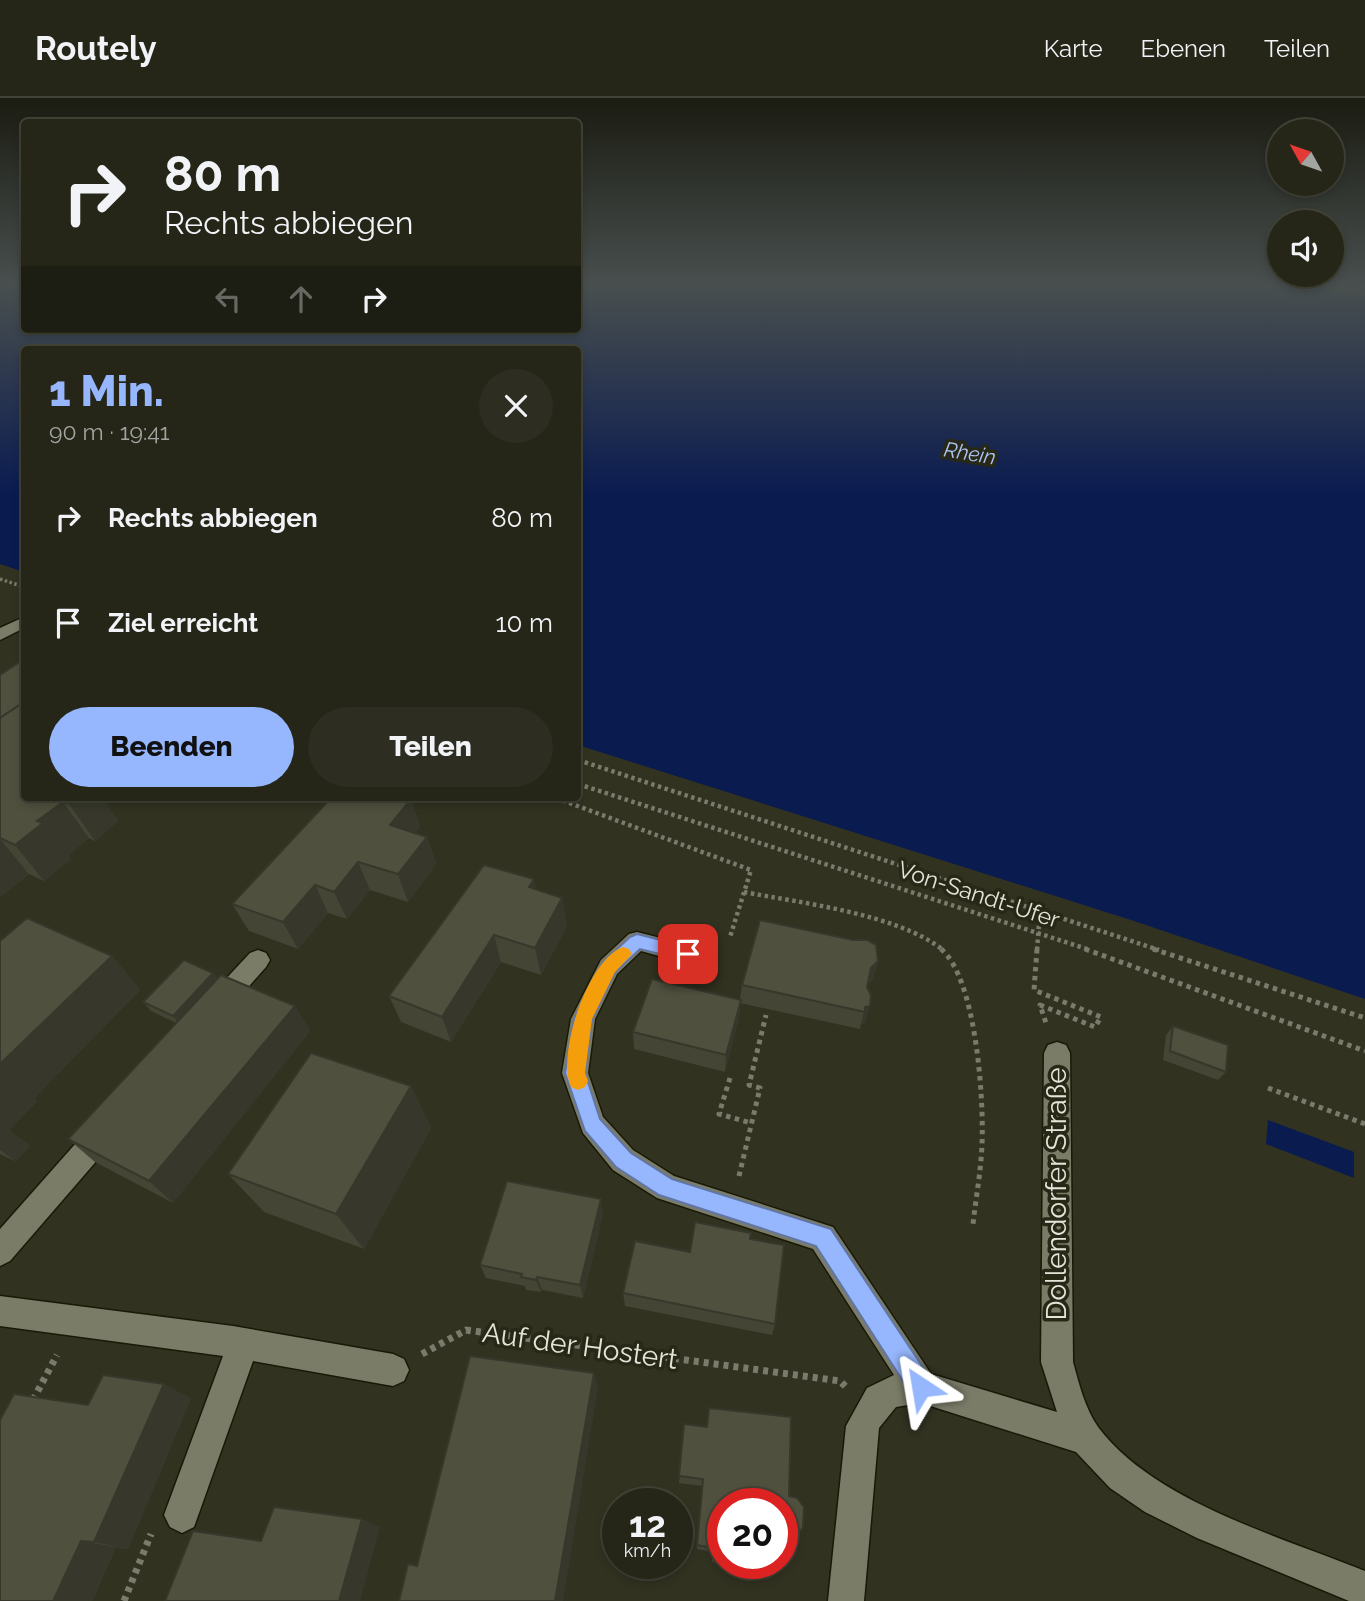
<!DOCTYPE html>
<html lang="de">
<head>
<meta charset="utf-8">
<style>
  body { margin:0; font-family:Raleway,sans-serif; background:#2d2e21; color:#f1f3f6; height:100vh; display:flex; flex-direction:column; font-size:26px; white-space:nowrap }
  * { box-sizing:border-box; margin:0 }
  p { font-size:23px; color:#a3a5a2 }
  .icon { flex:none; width:38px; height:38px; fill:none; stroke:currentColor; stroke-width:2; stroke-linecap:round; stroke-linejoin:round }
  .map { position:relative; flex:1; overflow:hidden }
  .details { position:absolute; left:21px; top:248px; width:560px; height:455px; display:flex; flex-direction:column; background:#252618; border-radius:7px; box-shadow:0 4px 10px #0003,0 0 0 2px #424337 }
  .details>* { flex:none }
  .banner { position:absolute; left:21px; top:21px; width:560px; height:214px; border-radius:7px; box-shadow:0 4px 10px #0003,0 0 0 2px #424337; background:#252618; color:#f1f3f6; overflow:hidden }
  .needle { width:46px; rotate:310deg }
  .tools { position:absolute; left:1267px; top:21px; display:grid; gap:14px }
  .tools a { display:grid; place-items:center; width:77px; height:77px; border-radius:50%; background:#252618; box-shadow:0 4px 10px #0003,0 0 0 2px #424337; font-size:35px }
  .speed { position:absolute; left:602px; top:1390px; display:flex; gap:14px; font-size:35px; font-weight:700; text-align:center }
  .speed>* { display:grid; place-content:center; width:91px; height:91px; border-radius:50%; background:#252618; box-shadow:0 4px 10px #0003,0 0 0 2px #424337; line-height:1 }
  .speed small { font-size:18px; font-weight:400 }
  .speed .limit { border:10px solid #d22; background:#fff; color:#111 }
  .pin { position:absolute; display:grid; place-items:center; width:60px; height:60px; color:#fff; margin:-30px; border-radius:14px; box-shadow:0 4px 10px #0006 }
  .me { position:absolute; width:77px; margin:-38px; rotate:327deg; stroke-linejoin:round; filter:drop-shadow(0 0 5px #0008) }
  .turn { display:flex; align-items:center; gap:24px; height:147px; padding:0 28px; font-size:32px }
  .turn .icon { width:91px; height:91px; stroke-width:2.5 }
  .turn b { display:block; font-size:49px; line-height:60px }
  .lanes { display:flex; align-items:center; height:66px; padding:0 28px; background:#0003; justify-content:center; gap:35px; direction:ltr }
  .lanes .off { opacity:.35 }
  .round { display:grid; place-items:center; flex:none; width:74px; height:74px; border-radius:37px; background:#2d2e21 }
  .summary { display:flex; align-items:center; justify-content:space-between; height:119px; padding:0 28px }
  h1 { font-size:42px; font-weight:800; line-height:52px; color:#96b6fd }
  .action { display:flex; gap:14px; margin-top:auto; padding:14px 28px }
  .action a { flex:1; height:80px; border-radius:42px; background:#96b6fd; color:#111; font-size:28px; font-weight:800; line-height:80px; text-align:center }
  .action a+a { background:#2d2e21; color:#f1f3f6 }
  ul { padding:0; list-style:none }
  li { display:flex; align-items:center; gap:21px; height:105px; padding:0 28px }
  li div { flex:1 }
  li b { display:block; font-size:26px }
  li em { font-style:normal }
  header { display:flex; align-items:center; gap:42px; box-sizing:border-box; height:98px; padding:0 35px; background:#252618; border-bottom:2px solid #424337 }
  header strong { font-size:33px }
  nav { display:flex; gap:38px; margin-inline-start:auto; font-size:24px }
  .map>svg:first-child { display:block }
  .water { fill:#0a1b50 }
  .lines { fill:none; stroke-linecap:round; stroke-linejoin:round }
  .minor-casing { stroke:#191908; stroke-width:3 }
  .path-far3 { stroke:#7a7b6c; stroke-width:3.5; stroke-dasharray:2.5 2.5; stroke-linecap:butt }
  .path-far2 { stroke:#7a7b6c; stroke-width:4.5; stroke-dasharray:3.5 3.5; stroke-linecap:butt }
  .path-far1 { stroke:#7a7b6c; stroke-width:5; stroke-dasharray:4.5 4.5; stroke-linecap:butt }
  .path { stroke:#7a7b6c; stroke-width:7; stroke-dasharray:5 5; stroke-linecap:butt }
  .minor { fill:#7b7c68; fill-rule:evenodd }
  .wall { fill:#444534 }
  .shaded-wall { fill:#37382b }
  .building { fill:#4f503d; stroke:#37382b; stroke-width:2 }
  .route { fill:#96b6fd; stroke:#6276a4; stroke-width:2 }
  .slow { fill:#f59e0b }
  .labels { text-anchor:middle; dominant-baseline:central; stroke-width:7; stroke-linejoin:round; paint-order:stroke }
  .far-water-label { font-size:21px; font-style:italic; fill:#acc4f7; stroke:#272816 }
  .street-label { font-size:23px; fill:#e4e5d9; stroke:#272816 }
  .near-street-label { font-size:28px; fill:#e4e5d9; stroke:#272816 }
</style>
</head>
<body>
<header>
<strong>Routely</strong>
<nav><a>Karte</a><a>Ebenen</a><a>Teilen</a></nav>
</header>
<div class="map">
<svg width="1365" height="1503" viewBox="0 0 1365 1503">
  <rect width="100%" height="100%" fill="#313220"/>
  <g class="water">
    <polygon points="0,188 24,188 24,231 578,231 578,188 1299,188 1365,198 1365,901 1131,822 578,647 578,252 24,252 24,474 0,466"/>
    <polygon points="1268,1022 1354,1054 1354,1080 1266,1046"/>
  </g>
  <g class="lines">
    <defs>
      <g id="minor">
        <polygon points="24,519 24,530 0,542 0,530"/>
        <path d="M637,834L696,849L700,856L696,863L688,866L641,853L617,876L595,921L588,975L603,1019L633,1052L674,1078L833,1129L931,1276L1057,1314L1041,1264L1044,955L1048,947L1057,944L1066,947L1070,955L1073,1264C1079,1286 1085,1310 1098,1329C1153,1403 1281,1439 1365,1473V1503H1349L1197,1440L1145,1414L1110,1390L1076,1354L921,1305L896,1309L879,1330L864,1503H828L846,1328L867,1290L894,1277L813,1151L657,1100L613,1072L583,1035L562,975L571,921L601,862L629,836Z"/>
        <polygon points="258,852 266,855 270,862 266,869 228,912 219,915 210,912 207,905 210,898 250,855"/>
        <polygon points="102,1023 112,1027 116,1036 112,1045 10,1163 0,1168 0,1131 92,1027"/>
        <polygon points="0,1198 233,1228 393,1256 404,1261 409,1272 404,1283 393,1288 253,1263 194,1429 182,1435 170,1429 164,1417 223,1258 0,1228"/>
      </g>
    </defs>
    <use href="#minor" class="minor-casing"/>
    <polyline class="path-far3" points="0,481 24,489"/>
    <g class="path-far2">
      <polyline points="578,662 1159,852"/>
      <polyline points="578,686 1090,852"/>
      <polyline points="556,700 751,772 730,839"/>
      <path d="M744,794C801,805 898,816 943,852"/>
      <polyline points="1037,852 1040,813"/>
    </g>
    <g class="path-far1">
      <path d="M941,851C976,880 984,1000 982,1046C981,1073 976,1099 973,1126"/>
      <polyline points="1037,851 1034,892 1101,919 1095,929 1040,907 1047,928"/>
      <polyline points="1085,851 1365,953"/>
      <polyline points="1153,851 1365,920"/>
      <polyline points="730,980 719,1016 751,1025"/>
      <polyline points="1268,990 1365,1026"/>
      <polyline points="739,1078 760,990 749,987 766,917"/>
    </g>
    <g class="path">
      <polyline points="422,1256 466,1232 840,1283 846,1289"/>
      <polyline points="33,1302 57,1257"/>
      <polyline points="124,1503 151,1436"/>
    </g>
    <use href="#minor" class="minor"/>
  </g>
  <g class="wall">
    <polygon points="0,577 24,700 103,700 118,723 95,743 89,740 68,757 71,761 44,783 29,776 0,799"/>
    <polygon points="411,701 420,729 415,735 427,739 436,766 408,804 370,792 347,821 328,815 298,851 249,833 232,806"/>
    <polygon points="536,792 562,800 567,828 541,877 501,864 451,944 401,924 389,898"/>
    <polygon points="0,843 112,858 140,892 34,1000 37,1003 9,1032 30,1048 15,1063 0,1056"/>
    <polygon points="878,863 873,881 868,886 865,925 861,926 860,931 740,905 739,919 725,974 634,951 633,934 740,901 742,887"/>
    <polygon points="213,875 217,881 295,908 310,933 173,1105 95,1064 68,1041 176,925 151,913 143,904"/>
    <polygon points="1173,928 1226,974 1218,982 1163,962 1166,937"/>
    <polygon points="411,988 431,1030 364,1151 264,1114 228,1076"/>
    <polygon points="603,1116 583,1200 542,1192 541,1194 526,1192 525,1188 486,1180 480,1167"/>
    <polygon points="690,1154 775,1226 772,1237 625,1208 623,1195"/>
    <polygon points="191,1300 128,1451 116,1449 92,1503 0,1503 88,1307"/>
    <polygon points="684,1326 789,1398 803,1430 789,1445 788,1445 787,1462 783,1465 780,1465 782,1465 782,1405 723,1405 723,1465 742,1465 740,1468 712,1464 713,1454 697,1451 702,1388 679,1385"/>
  </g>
  <g class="shaded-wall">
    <polygon points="77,700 103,700 118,723 95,743 69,706"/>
    <polygon points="411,701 420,729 400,755 390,727"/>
    <polygon points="63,704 89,740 68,757 71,761 44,783 15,747 37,723"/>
    <polygon points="427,739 436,766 408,804 398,776"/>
    <polygon points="0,741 29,776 0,799"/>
    <polygon points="358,764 370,792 347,821 334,794"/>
    <polygon points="534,781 539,809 529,789"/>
    <polygon points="315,787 328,815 298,851 283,824"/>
    <polygon points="562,800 567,828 541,877 535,850"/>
    <polygon points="494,837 501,864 451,944 442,919"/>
    <polygon points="112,858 140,892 34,1000 37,1003 9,1032 30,1048 15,1063 0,1052 0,966"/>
    <polygon points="878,863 873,881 866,888 871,870"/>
    <polygon points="213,875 219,885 180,927 173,918"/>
    <polygon points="741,902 739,919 725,974 726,957"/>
    <polygon points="295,908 310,933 173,1105 149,1083"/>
    <polygon points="870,908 865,925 861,926 865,909"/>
    <polygon points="411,988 431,1030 364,1151 336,1116"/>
    <polygon points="601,1101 603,1116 583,1200 580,1187"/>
    <polygon points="537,1179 542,1192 541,1194 536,1182"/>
    <polygon points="594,1275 598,1290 563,1503 555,1503"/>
    <polygon points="164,1286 191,1300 128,1451 94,1444"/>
    <polygon points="362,1421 380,1429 360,1503 339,1503"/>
    <polygon points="81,1443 116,1449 92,1503 53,1503"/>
  </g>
  <g class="building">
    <polygon points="24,561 24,607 21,606 0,620 0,577"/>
    <polygon points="21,606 24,607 24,700 77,700 69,706 63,704 37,723 43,725 15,747 0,740 0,620"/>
    <polygon points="331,700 407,700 411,701 390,727 427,739 398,776 358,764 334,794 315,787 283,824 232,806"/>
    <polygon points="484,767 534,781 529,789 562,800 535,850 494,837 442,919 389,898"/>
    <polygon points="27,820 112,858 0,966 0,843"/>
    <polygon points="760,822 853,842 867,842 876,847 878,863 871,870 867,889 871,897 870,908 865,909 865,914 742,887"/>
    <polygon points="184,862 213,875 173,918 143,904"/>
    <polygon points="221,877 295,908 149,1083 68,1041"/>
    <polygon points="652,881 741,902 726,957 633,934"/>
    <polygon points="1173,928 1228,947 1226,974 1170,953"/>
    <polygon points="311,955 411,988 336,1116 228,1076"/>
    <polygon points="507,1083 601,1101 580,1187 537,1179 536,1182 521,1179 522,1176 480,1167"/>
    <polygon points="695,1124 751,1135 750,1141 784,1147 775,1226 623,1195 635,1143 690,1154"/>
    <polygon points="470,1258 594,1275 555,1503 399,1503 408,1466 417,1468"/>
    <polygon points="103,1277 164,1286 94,1444 81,1443 53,1503 0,1503 0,1322 14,1296 88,1307"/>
    <polygon points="709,1310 791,1319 789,1398 797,1400 804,1409 803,1430 794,1441 788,1440 787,1462 782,1461 782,1405 723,1405 723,1462 713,1460 714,1450 697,1447 703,1381 679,1378 684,1326 707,1329"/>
    <polygon points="274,1409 362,1421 339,1503 165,1503 193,1433 261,1443"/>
  </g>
  <linearGradient id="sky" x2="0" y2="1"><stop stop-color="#1b1c12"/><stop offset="0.47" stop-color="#484f4e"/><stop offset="1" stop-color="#484f4e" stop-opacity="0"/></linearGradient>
  <rect width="1365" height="398" fill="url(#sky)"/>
  <polygon class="route" points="637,836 688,849 694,851 697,856 694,861 688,863 640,851 615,874 592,921 585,975 600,1021 631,1055 672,1081 831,1131 930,1280 933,1289 930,1297 921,1301 912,1297 816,1148 659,1097 616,1069 585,1033 565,975 574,921 603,864 630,839"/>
  <path class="slow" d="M623,849L629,851L632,856L615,874L592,921L585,975L588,983L585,989L578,992L571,989C556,957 588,861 623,849Z"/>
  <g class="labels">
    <g class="far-water-label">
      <text transform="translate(970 355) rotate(9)">Rhein</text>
    </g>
    <g class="street-label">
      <text transform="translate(979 796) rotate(18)">Von-Sandt-Ufer</text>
    </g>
    <g class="near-street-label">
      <text transform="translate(1056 1096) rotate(-90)">Dollendorfer Straße</text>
      <text transform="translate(580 1248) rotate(8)">Auf der Hostert</text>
    </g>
  </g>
</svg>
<div class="tools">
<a><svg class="needle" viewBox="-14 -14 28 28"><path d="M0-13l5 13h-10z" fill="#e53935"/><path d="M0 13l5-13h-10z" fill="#a3a5a2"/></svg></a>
<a><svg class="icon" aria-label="sound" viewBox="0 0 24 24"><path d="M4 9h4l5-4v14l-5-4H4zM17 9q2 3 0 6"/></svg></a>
</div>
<div class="speed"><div>12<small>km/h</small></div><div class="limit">20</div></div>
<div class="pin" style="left:688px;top:856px;background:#d93025"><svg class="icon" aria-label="arrive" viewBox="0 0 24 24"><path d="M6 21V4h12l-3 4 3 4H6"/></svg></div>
<svg class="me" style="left:921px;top:1289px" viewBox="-20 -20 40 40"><path d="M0-17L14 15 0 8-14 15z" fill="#96b6fd" stroke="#fff" stroke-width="4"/></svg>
<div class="banner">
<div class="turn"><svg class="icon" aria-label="right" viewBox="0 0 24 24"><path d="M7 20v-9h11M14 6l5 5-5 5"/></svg><div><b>80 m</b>Rechts abbiegen</div></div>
<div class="lanes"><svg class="icon off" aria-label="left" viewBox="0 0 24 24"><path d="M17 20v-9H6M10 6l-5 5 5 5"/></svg><svg class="icon off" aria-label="ahead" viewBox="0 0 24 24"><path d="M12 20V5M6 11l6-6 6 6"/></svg><svg class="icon" aria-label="right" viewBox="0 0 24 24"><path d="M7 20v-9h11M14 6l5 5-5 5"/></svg></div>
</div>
<section class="details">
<div class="summary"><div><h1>1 Min.</h1><p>90 m · 19:41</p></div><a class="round"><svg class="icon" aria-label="close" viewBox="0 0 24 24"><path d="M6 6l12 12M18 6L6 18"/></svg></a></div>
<ul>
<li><svg class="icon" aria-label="right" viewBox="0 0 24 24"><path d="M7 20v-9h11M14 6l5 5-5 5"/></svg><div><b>Rechts abbiegen</b></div><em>80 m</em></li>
<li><svg class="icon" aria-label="arrive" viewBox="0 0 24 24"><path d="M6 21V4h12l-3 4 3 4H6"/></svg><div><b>Ziel erreicht</b></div><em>10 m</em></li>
</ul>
<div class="action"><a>Beenden</a><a>Teilen</a></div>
</section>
</div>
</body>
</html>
